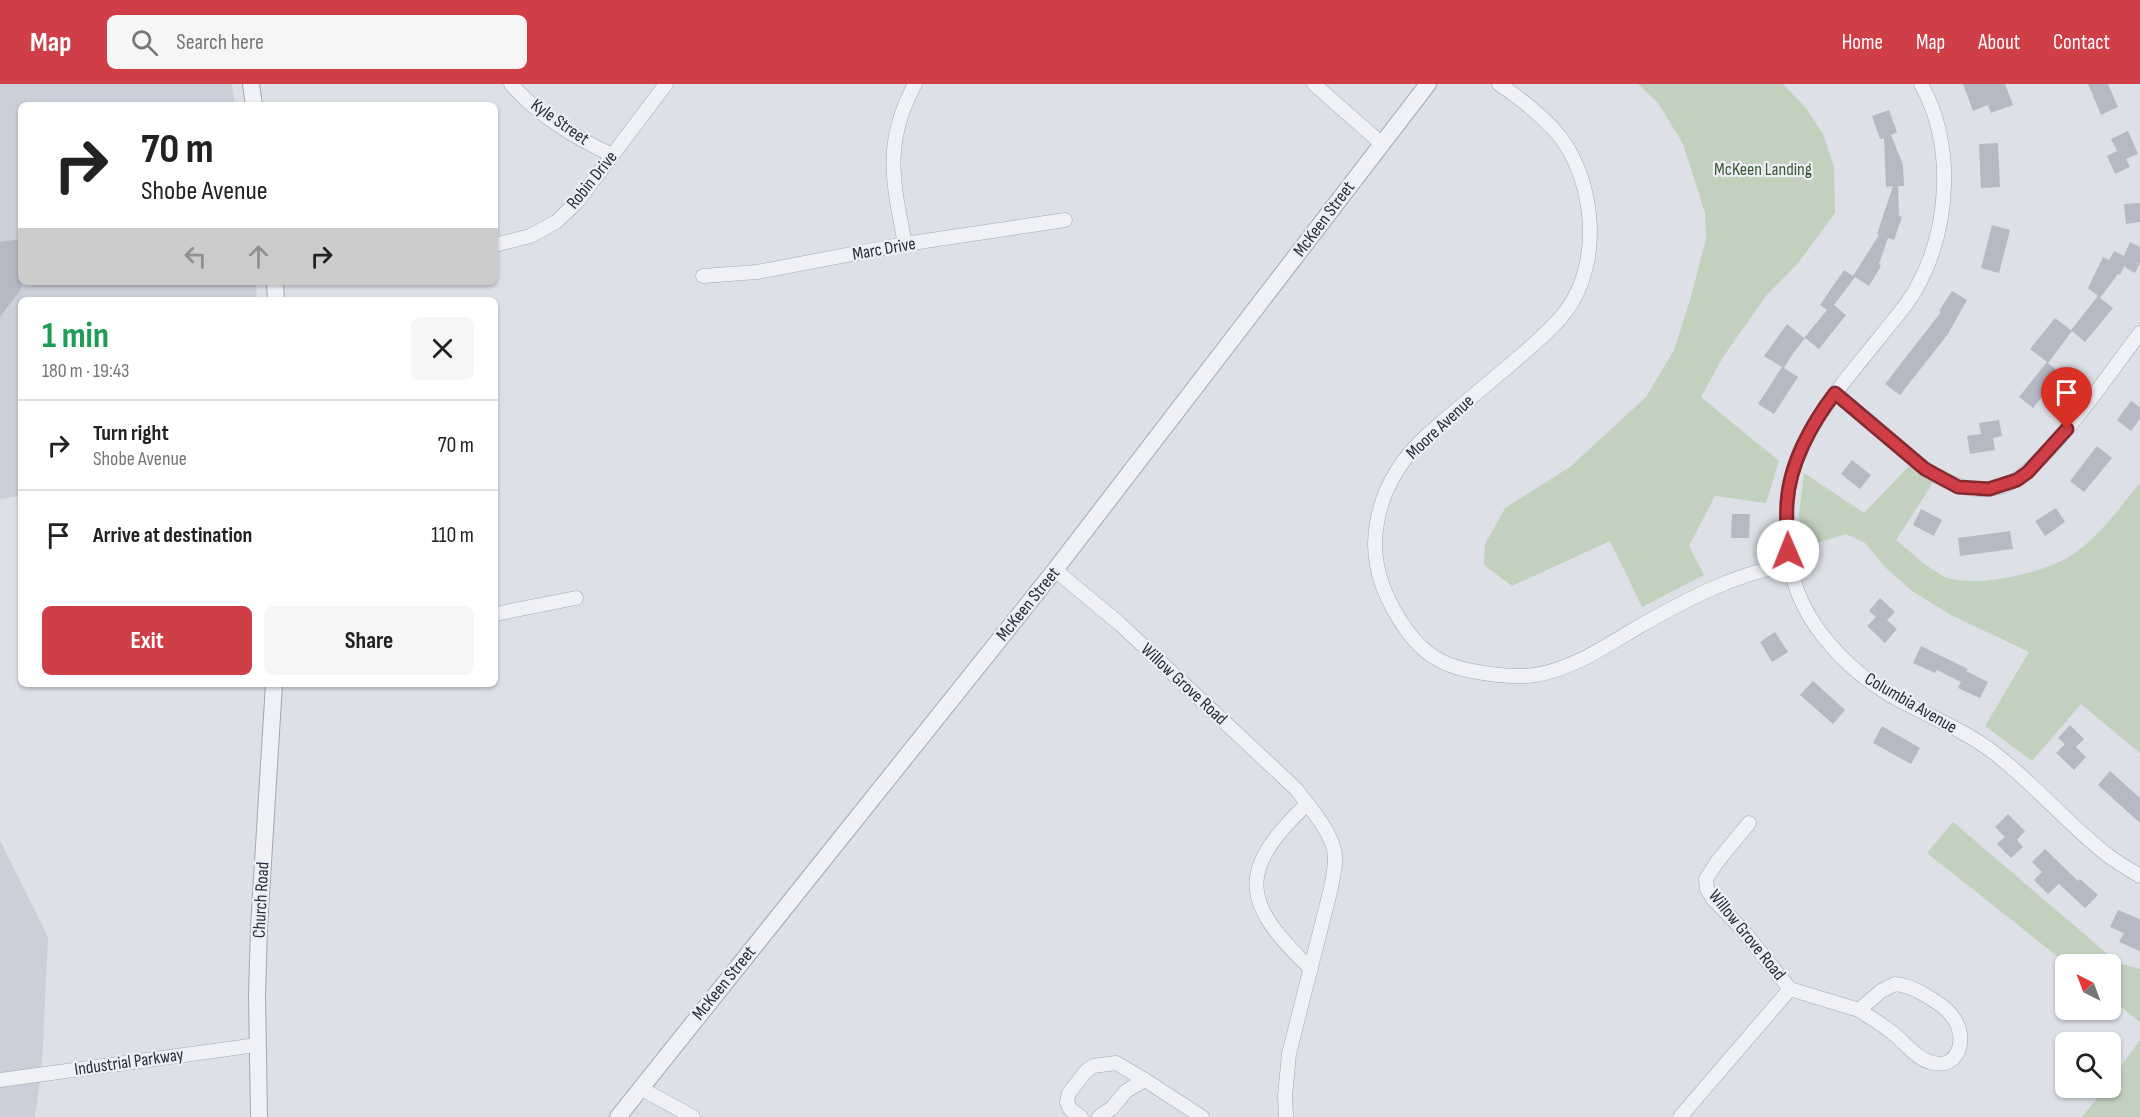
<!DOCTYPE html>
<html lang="en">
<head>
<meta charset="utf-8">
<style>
  body { margin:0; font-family:"Sofia Sans Condensed",sans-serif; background:#f6f6f6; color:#222; height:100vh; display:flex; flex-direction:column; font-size:22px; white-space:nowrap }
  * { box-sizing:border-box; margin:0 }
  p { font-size:20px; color:#767676 }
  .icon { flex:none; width:33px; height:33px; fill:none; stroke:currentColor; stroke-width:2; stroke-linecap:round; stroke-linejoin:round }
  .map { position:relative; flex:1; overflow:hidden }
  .panel { position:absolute; left:18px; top:213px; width:480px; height:390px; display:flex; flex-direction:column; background:#fff; border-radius:9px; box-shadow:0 2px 4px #0004 }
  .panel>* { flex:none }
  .banner { position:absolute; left:18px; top:18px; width:480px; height:183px; border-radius:9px; box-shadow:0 2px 4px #0004; background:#fff; color:#222; overflow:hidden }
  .needle { width:39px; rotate:318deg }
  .buttons { position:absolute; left:2055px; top:870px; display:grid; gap:12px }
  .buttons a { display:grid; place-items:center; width:66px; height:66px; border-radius:9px; background:#fff; box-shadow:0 2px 4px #0004; font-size:30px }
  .pin { position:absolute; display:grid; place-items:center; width:51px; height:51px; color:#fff; margin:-62px -26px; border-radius:50% 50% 50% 0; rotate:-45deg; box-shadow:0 0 6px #0007 }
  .pin .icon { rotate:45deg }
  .me { position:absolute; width:66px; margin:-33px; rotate:359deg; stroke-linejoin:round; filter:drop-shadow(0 0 4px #0008) }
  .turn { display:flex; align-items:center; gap:21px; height:126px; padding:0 24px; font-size:27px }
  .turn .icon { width:78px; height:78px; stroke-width:2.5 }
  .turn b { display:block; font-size:42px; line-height:51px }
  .lanes { display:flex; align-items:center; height:57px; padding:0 24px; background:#0003; justify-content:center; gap:30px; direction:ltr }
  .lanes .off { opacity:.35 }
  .round { display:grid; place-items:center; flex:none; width:63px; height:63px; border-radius:9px; background:#f6f6f6 }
  .summary { display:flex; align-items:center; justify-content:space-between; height:102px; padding:0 24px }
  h1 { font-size:36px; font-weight:700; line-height:45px; color:#1e9e55 }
  .button { display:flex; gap:12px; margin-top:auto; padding:12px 24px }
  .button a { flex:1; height:69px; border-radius:9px; background:#d03f48; color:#fff; font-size:24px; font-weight:700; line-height:69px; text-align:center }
  .button a+a { background:#f6f6f6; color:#222 }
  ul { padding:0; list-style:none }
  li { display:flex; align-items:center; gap:18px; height:90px; padding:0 24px; border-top:2px solid #e0e0e0 }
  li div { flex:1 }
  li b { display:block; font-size:22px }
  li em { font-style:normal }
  header { display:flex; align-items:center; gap:36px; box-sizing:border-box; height:84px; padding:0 30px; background:#d03f48; color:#fff }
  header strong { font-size:28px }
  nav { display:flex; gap:33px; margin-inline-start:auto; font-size:21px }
  .search { width:420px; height:54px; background:#f6f6f6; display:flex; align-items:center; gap:15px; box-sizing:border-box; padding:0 21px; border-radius:9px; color:#767676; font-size:22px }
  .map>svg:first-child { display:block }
  .built { fill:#cbcfd9 }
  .green { fill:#c1d1be }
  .building { fill:#b4b9c4 }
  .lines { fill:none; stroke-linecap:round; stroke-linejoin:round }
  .minor-casing { stroke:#a2a7b1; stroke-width:15 }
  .tertiary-casing { stroke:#a2a7b1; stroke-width:18 }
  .minor { stroke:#f0f1f6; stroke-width:14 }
  .tertiary { stroke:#f0f1f6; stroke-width:16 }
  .route-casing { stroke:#87292f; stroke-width:15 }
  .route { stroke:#d03f48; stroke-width:10 }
  .labels { text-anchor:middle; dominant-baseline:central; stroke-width:4.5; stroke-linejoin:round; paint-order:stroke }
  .street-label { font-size:18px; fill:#262d3e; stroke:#edeff5 }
  .park-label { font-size:18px; fill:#375a34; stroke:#edeff5 }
</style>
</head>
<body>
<header>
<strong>Map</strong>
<div class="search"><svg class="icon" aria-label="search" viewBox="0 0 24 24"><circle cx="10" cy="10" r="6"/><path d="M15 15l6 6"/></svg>Search here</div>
<nav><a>Home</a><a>Map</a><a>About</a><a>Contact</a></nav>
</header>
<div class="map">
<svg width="2140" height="1033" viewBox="0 0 2140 1033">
  <rect width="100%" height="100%" fill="#dde0e7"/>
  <g class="built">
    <polygon points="0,0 232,0 235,21 21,21 21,198 256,198 257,216 21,216 21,412 0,415"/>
    <polygon points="0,756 48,853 42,982 35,1033 0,1033"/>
  </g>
  <g class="green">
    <polygon points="1638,0 1783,0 1806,24 1823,50 1834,83 1835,129 1799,178 1766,212 1723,273 1701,313 1779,377 1766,419 1715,412 1689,462 1704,491 1642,523 1610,457 1512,502 1484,481 1485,460 1505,424 1570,383 1646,313 1674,266 1690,216 1706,155 1705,129 1683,60 1658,19"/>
    <path d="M1909,382L1934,397L1896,456C1911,468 1926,483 1943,492C1972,506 2050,488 2075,469C2100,451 2120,423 2140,399V669L2081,620L2032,677L1985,642L2029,568L1951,531L1912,507L1885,483L1865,459L1846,450L1804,463L1799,431L1804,389L1864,429Z"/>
    <polygon points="1953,738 2118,879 2140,885 2140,938 2111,915 2110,880 2067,880 1927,769"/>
    <polygon points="2140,956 2140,1033 2082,1033 2105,1004 2110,1004 2111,996"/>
  </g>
  <g class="building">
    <polygon points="1963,0 2005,0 2013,21 1991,29 1988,21 1973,27"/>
    <polygon points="2088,0 2108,0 2118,23 2101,31"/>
    <polygon points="1889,26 1897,48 1891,51 1903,81 1904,102 1898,102 1899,132 1902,133 1894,156 1888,154 1879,180 1881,182 1869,202 1855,193 1834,221 1846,231 1819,265 1805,254 1792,271 1784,284 1798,293 1774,330 1758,320 1782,283 1764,272 1787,240 1804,254 1827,226 1820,221 1844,186 1853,192 1879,151 1877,150 1893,102 1886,103 1884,54 1880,55 1872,32"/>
    <polygon points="2128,47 2138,70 2126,75 2130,83 2115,90 2107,72 2117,67 2111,55"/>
    <polygon points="1998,59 2000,103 1981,104 1979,60"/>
    <polygon points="2140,119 2140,138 2126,140 2124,120"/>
    <polygon points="1992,141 2010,146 1999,189 1981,184"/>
    <polygon points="21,155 21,205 0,233 0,158"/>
    <polygon points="2130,158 2140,163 2140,179 2135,189 2126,184 2125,181 2120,191 2118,190 2100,214 2113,224 2085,258 2072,247 2048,279 2061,290 2033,324 2019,313 2047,278 2030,265 2055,234 2071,246 2098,212 2088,204 2103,173 2109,176 2114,167 2124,172"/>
    <polygon points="1952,207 1967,216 1948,250 1900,311 1885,300 1941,228 1939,227"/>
    <polygon points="2131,317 2140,323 2140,335 2131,347 2117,336"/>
    <polygon points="1999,336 2002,352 1993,354 1995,366 1970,370 1967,352 1981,350 1979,339"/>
    <polygon points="2097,362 2112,374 2084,408 2070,397"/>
    <polygon points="1852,376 1871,391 1860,405 1841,390"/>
    <polygon points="2056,424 2065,438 2045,452 2035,437"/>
    <polygon points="1921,425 1942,436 1934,452 1913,441"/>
    <polygon points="1732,430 1750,430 1749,454 1731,454"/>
    <polygon points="2010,447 2013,465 1960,472 1958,454"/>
    <polygon points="1880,514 1895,528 1887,536 1897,545 1885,559 1867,542 1876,533 1869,527"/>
    <polygon points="1775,548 1788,568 1772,578 1760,558"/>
    <polygon points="1921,562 1968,585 1966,587 1988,598 1980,614 1958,604 1961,598 1937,586 1935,589 1913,579"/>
    <polygon points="1813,597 1845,626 1833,640 1800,611"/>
    <polygon points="2070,641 2084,655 2076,663 2086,673 2074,686 2056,669 2065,660 2058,654"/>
    <polygon points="1882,642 1920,664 1911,680 1873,659"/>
    <polygon points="2110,687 2140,714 2140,739 2098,701"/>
    <polygon points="2008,730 2025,747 2017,756 2023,763 2011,774 1997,760 2005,753 1995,743"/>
    <polygon points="2045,765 2078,797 2080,795 2098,811 2085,824 2059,800 2048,810 2034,796 2042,788 2032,778"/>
    <polygon points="2118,826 2140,835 2140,867 2119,858 2124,849 2110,843"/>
  </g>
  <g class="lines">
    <defs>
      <g id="minor">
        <path d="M511,0C539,32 574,53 612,71"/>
        <polyline points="1314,0 1382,60"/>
        <path d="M1499,0C1521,15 1544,32 1561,54C1595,100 1602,179 1566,227C1551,247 1529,264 1510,281C1482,304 1454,328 1426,352C1395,381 1376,417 1375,460C1375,493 1389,522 1408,548C1425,571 1444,582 1472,587C1493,591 1514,594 1535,591C1573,585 1606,562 1638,543C1684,517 1736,489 1788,481"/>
        <path d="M1921,0C1955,61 1950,144 1916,205C1907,222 1892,237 1880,253C1841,302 1792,353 1787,418C1786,428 1787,439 1787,449C1788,485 1796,514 1817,544C1836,570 1859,592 1887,609C1922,630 1960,643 1993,668C2035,700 2069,742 2110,773C2120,780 2130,786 2140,792"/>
        <path d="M905,160C893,98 883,59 915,0"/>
        <polyline points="495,161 530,152 556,138 577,118 666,0"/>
        <polyline points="703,192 757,188 905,160 1065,136"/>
        <path d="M1835,309L1925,385C1951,401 1973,411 2003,402C2043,389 2112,285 2140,249"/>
        <path d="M1055,486L1120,540L1296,705C1308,721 1330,746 1334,766C1337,778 1333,792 1331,804L1289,970L1285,1012L1286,1033"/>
        <polyline points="495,530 576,514"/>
        <path d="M1307,720C1235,788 1243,820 1311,885"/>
        <polyline points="1749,739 1717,778 1706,795 1707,805 1713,815 1741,844 1790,905"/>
        <path d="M1895,900C1907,901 1915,905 1925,911C1937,918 1949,925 1956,938C1967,958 1957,987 1930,978C1916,974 1905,959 1894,950C1883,941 1871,934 1859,926L1881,907Z"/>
        <polyline points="0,996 257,961"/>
        <polyline points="1145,996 1202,1033"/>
        <polyline points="640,1004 693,1033"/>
        <polyline points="1081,1033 1070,1025 1067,1018 1069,1009 1086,987 1093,982 1116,979 1145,996 1126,1007 1112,1024 1099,1033"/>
        <polyline points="1680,1033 1790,905 1859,926"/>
      </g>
      <g id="tertiary">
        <polyline points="251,0 254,21"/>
        <polyline points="275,198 276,216"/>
        <polyline points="259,1033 257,911 259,843 274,600"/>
        <polyline points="618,1033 1055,486 1428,0"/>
      </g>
    </defs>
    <use href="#minor" class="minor-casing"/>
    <use href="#tertiary" class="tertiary-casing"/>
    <use href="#minor" class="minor"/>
    <use href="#tertiary" class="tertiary"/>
  </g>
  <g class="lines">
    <defs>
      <path id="route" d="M1788,467C1787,452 1786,436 1787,420C1789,380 1812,339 1835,309L1925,385L1958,403L1989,405L2017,396L2028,388L2067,345"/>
    </defs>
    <use href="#route" class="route-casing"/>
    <use href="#route" class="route"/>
  </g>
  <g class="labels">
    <g class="street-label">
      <text transform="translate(560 38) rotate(35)">Kyle Street</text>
      <text transform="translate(592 96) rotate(-51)">Robin Drive</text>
      <text transform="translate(1324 135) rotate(-53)">McKeen Street</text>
      <text transform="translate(884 165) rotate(-10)">Marc Drive</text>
      <text transform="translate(1440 343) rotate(-43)">Moore Avenue</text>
      <text transform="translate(1028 520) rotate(-51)">McKeen Street</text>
      <text transform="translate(1184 600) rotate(43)">Willow Grove Road</text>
      <text transform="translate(1911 619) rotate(30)">Columbia Avenue</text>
      <text transform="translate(261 816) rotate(-87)">Church Road</text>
      <text transform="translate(1747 851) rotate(51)">Willow Grove Road</text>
      <text transform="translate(724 899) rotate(-51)">McKeen Street</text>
      <text transform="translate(129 978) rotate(-8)">Industrial Parkway</text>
    </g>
    <g class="park-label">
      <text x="1763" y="85">McKeen Landing</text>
    </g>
  </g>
</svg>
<div class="buttons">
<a><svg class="needle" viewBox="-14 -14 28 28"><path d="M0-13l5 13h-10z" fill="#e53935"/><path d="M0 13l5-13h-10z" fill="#767676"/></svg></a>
<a><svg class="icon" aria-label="search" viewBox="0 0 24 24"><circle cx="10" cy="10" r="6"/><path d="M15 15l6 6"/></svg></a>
</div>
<div class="pin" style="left:2067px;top:345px;background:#d93025"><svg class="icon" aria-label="arrive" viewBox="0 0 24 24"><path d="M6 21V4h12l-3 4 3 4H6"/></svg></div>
<svg class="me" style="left:1788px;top:467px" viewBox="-20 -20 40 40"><circle r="19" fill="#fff"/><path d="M0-13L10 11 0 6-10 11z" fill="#d03f48"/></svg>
<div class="banner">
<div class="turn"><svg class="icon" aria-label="right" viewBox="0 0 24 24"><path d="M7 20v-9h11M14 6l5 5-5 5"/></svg><div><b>70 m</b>Shobe Avenue</div></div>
<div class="lanes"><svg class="icon off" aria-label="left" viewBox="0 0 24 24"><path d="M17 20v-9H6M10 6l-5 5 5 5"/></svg><svg class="icon off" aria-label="ahead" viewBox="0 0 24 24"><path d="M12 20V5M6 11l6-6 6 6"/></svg><svg class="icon" aria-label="right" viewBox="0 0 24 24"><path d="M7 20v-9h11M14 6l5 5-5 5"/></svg></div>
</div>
<section class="panel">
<div class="summary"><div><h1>1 min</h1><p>180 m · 19:43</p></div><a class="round"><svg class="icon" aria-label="close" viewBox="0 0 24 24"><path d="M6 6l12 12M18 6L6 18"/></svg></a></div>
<ul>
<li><svg class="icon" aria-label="right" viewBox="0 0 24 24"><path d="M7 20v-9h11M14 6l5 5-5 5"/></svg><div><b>Turn right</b><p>Shobe Avenue</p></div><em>70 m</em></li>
<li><svg class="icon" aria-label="arrive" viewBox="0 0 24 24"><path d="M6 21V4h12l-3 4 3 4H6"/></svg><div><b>Arrive at destination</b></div><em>110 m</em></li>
</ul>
<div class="button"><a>Exit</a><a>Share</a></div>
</section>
</div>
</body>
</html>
